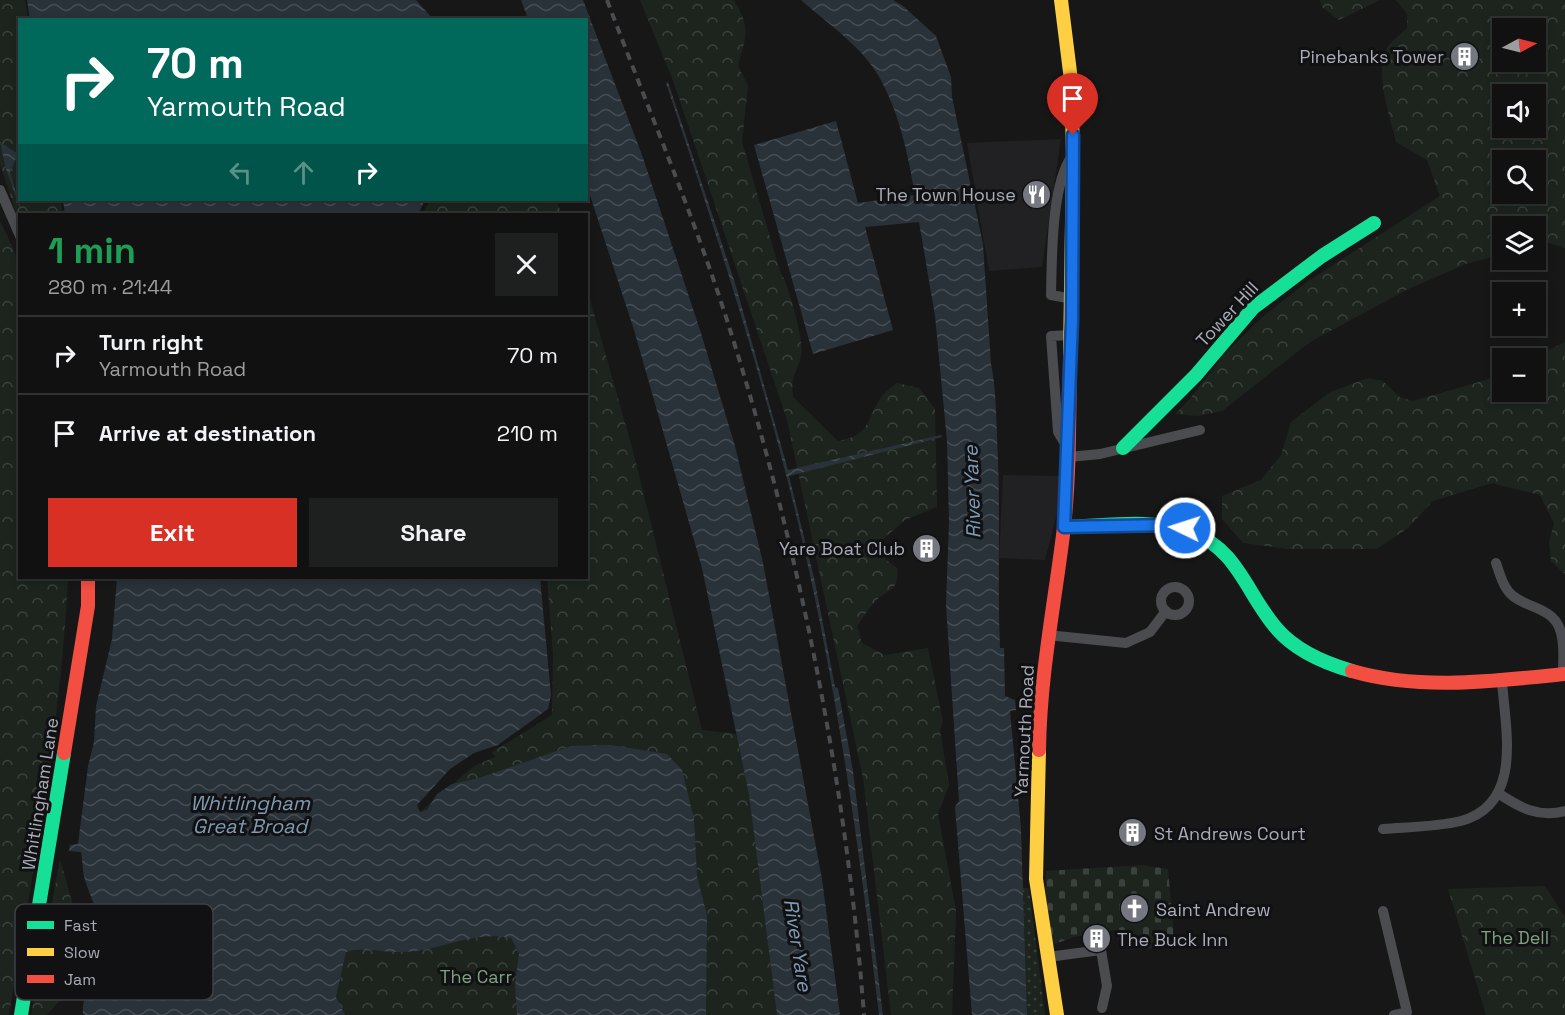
<!DOCTYPE html>
<html lang="en">
<head>
<meta charset="utf-8">
<style>
  body { margin:0; font-family:"Space Grotesk",sans-serif; background:#1e1f1f; color:#f1f3f6; height:100vh; display:flex; flex-direction:column; font-size:22px; white-space:nowrap }
  * { box-sizing:border-box; margin:0 }
  p { font-size:20px; color:#9c9d9f }
  .icon { flex:none; width:33px; height:33px; fill:none; stroke:currentColor; stroke-width:2; stroke-linecap:round; stroke-linejoin:round }
  .map { position:relative; flex:1; overflow:hidden }
  .side { position:absolute; left:18px; top:213px; width:570px; height:366px; display:flex; flex-direction:column; background:#111; border-radius:0px; box-shadow:0 3px 9px #0003,0 0 0 2px #303131 }
  .side>* { flex:none }
  .banner { position:absolute; left:18px; top:18px; width:570px; height:183px; border-radius:0px; box-shadow:0 3px 9px #0003,0 0 0 2px #303131; background:#00695c; color:#fff; overflow:hidden }
  .needle { width:39px; rotate:83deg }
  .buttons { position:absolute; left:1492px; top:18px; display:grid; gap:12px }
  .buttons a { display:grid; place-items:center; width:54px; height:54px; border-radius:0px; background:#111; box-shadow:0 3px 9px #0003,0 0 0 2px #303131; font-size:30px }
  .pin { position:absolute; display:grid; place-items:center; width:51px; height:51px; color:#fff; margin:-62px -26px; border-radius:50% 50% 50% 0; rotate:-45deg; box-shadow:0 0 6px #0007 }
  .pin .icon { rotate:45deg }
  .me { position:absolute; width:66px; margin:-33px; rotate:274deg; stroke-linejoin:round; filter:drop-shadow(0 0 4px #0008) }
  .turn { display:flex; align-items:center; gap:21px; height:126px; padding:0 30px; font-size:27px }
  .turn .icon { width:78px; height:78px; stroke-width:2.5 }
  .turn b { display:block; font-size:42px; line-height:51px }
  .lanes { display:flex; align-items:center; height:57px; padding:0 30px; background:#0003; justify-content:center; gap:30px; direction:ltr }
  .lanes .off { opacity:.35 }
  .round { display:grid; place-items:center; flex:none; width:63px; height:63px; border-radius:0px; background:#1e1f1f }
  .headline { display:flex; align-items:center; justify-content:space-between; height:102px; padding:0 30px }
  h1 { font-size:36px; font-weight:800; line-height:45px; color:#1e9e55 }
  .action { display:flex; gap:12px; margin-top:auto; padding:12px 30px }
  .action a { flex:1; height:69px; border-radius:0px; background:#d93025; color:#fff; font-size:24px; font-weight:800; line-height:69px; text-align:center }
  .action a+a { background:#1e1f1f; color:#f1f3f6 }
  ul { padding:0; list-style:none }
  li { display:flex; align-items:center; gap:18px; height:78px; padding:0 30px; border-top:2px solid #303131 }
  li div { flex:1 }
  li b { display:block; font-size:22px }
  li em { font-style:normal }
  .map>svg:first-child { display:block }
  .built { fill:#212123 }
  .grass { fill:url(#grass-dots) }
  .forest { fill:url(#forest-crowns); fill-rule:evenodd }
  .cemetery { fill:url(#cemetery-stones) }
  .water { fill:url(#water-waves) }
  .lines { fill:none; stroke-linecap:round; stroke-linejoin:round }
  .street { stroke:#4b4c50; stroke-width:10 }
  .fast { stroke:#16e098; stroke-width:14 }
  .slow { stroke:#ffcf43; stroke-width:14 }
  .jam { stroke:#f24e42; stroke-width:14 }
  .rail { stroke:#4b4c4f; stroke-width:4; stroke-dasharray:8 6; stroke-linecap:butt }
  .route-casing { stroke:#114b97; stroke-width:15 }
  .route { stroke:#1a73e8; stroke-width:10 }
  .labels { text-anchor:middle; dominant-baseline:central; stroke-width:6; stroke-linejoin:round; paint-order:stroke }
  .poi-label { font-size:18px; fill:#a8adb8; stroke:#111113; text-anchor:end }
  .street-label { font-size:18px; fill:#a8adb8; stroke:#111113 }
  .park-label { font-size:18px; fill:#7fa381; stroke:#111113 }
  .water-label { font-size:20px; font-style:italic; fill:#7f9bb3; stroke:#111113 }
  .key { fill:#111113; stroke:#3e4045; stroke-width:1.5 }
  .key-label { font-size:16px; fill:#a8adb8 }
</style>
</head>
<body>
<div class="map">
<svg width="1565" height="1015" viewBox="0 0 1565 1015">
  <defs>
    <pattern id="grass-dots" width="8" height="8" patternUnits="userSpaceOnUse" patternTransform="scale(1.5)"><rect width="8" height="8" fill="#1d241e"/><path d="M2 2h.1M6 6h.1" fill="none" stroke="#3b413d" stroke-width="1.8" stroke-linecap="round"/></pattern>
    <pattern id="forest-crowns" width="20" height="18" patternUnits="userSpaceOnUse" patternTransform="scale(1.5)"><rect width="20" height="18" fill="#1d241e"/><path d="M2 6a3 3 0 1 1 6 0M12 15a3 3 0 1 1 6 0" fill="none" stroke="#3b413d"/></pattern>
    <pattern id="cemetery-stones" width="16" height="16" patternUnits="userSpaceOnUse" patternTransform="scale(1.5)"><rect width="16" height="16" fill="#1d241e"/><path d="M2 7V4a2 2 0 0 1 4 0v3zM10 15v-3a2 2 0 0 1 4 0v3z" fill="#3b413d"/></pattern>
    <pattern id="water-waves" width="16" height="10" patternUnits="userSpaceOnUse" patternTransform="scale(1.5)"><rect width="16" height="10" fill="#2a3239"/><path d="M0 5q4-4 8 0t8 0" fill="none" stroke="#464d54"/></pattern>
  </defs>
  <rect width="100%" height="100%" fill="#171717"/>
  <g class="built">
    <polygon points="1061,139 1042,267 989,271 967,143"/>
    <polygon points="1003,475 1060,476 1059,506 1045,560 999,558"/>
  </g>
  <polygon class="grass" points="1023,888 1029,888 1045,1015 1027,1015"/>
  <g class="forest">
    <polygon points="0,0 25,0 28,19 20,20 20,200 61,200 62,214 20,214 19,222 0,164"/>
    <path d="M640,0H734C751,28 746,36 738,66L748,86L742,142L780,271C788,283 805,343 801,356C796,377 791,371 793,397L838,441C872,435 865,420 882,396C886,391 892,387 897,383L919,388L935,409L937,507L905,520L882,540L885,559L897,568C900,593 887,588 875,602C868,609 863,618 857,626L862,643L885,655L928,648L943,722L940,730L949,785L938,814L956,911L952,1015H891L863,778L787,420L674,83Z"/>
    <polygon points="1320,0 1380,0 1339,20 1322,7"/>
    <path d="M1396,0H1565V248L1546,242L1536,245V226H1503V254L1466,264L1408,289L1310,342L1222,411L1198,416L1175,414L1189,400L1225,353L1266,314L1307,282L1440,196L1427,160L1396,142C1390,117 1372,66 1389,45C1394,39 1401,34 1407,28V14ZM1503,28H1536V62H1503ZM1503,94H1536V128H1503ZM1503,160H1536V194H1503Z"/>
    <polygon points="430,200 556,200 562,214 423,214"/>
    <path d="M0,221L15,252L19,275L20,578H68C61,724 33,870 9,1015H0Z"/>
    <polygon points="587,289 633,451 702,730 736,734 749,795 777,1015 341,1015 336,997 346,952 420,812 474,766 495,757 492,752 552,715 553,654 547,578 586,578 586,491 591,480 586,439"/>
    <polygon points="1565,342 1565,574 1551,561 1549,542 1554,523 1540,495 1492,483 1433,501 1408,528 1377,549 1288,549 1243,543 1222,519 1222,496 1261,480 1281,455 1291,422 1330,392 1368,378 1383,381 1400,397 1413,401 1503,375 1503,392 1536,392 1536,358 1533,358"/>
    <polygon points="60,859 86,952 85,971 47,1015 31,1015"/>
    <polygon points="1545,886 1565,917 1565,1015 1486,1015 1448,889"/>
  </g>
  <polygon class="cemetery" points="1142,865 1168,869 1175,946 1130,950 1118,941 1116,930 1074,937 1052,945 1045,896 1046,871"/>
  <g class="water">
    <polygon points="27,0 416,0 433,19 30,20"/>
    <polygon points="521,0 583,0 642,155 701,333 735,446 763,563 822,879 840,1015 777,1015 749,795 702,568 634,330 587,186 586,20 528,19"/>
    <path d="M801,0H893L903,6L936,36L951,77L952,97L983,244L991,364C996,388 996,413 997,437C1001,507 997,577 1000,648H1004L1005,696L1015,700L1016,710L1010,711L1021,829L1027,1015H972L955,807L959,801L946,605L949,522L947,441L935,316L919,222L865,227L893,330L813,354L754,145L836,121L858,203L915,195C908,154 899,111 878,75C860,45 827,23 801,0Z"/>
    <path d="M668,82L735,283L788,470L941,435L942,437L789,476L815,582L835,687L838,688L853,771L883,1015H879C859,844 835,673 794,506C759,364 714,227 668,89L666,83Z"/>
    <polygon points="0,142 18,154 10,172 22,214 6,169"/>
    <polygon points="63,200 425,200 418,214 65,214"/>
    <path d="M117,578H540L551,695L548,709L498,745L474,753L450,769L417,805L420,812L427,810L437,794L452,784L479,778L571,746L610,745L667,754L682,770L694,819L697,876L707,916L706,1015H517L515,986L519,953L511,938C470,930 440,952 401,952C382,953 365,946 346,952L336,997L345,1015H83C81,992 99,972 101,948C103,918 93,905 85,880C82,871 83,861 81,852L69,851L70,845L78,844L88,766L94,742L96,706L112,639Z"/>
  </g>
  <g class="lines">
    <g class="street">
      <path d="M1072,156C1051,185 1052,258 1051,295L1073,299"/>
      <polyline points="0,190 20,236"/>
      <polyline points="1067,447 1058,432 1051,336 1072,335"/>
      <polyline points="1069,457 1100,454 1200,430"/>
      <path d="M1496,563C1500,574 1503,588 1513,596C1528,608 1551,608 1559,627C1565,641 1563,659 1563,674"/>
      <circle cx="1175" cy="601" r="14"/>
      <polyline points="1047,635 1126,643 1150,632 1166,611"/>
      <path d="M1498,793C1520,808 1539,818 1565,811"/>
      <path d="M1383,829C1409,827 1436,827 1461,821C1524,804 1505,728 1502,681"/>
      <polyline points="1383,911 1407,1012 1394,1015"/>
      <polyline points="1048,957 1101,950 1107,986 1102,1008"/>
    </g>
    <g class="fast">
      <polyline points="1123,448 1196,375 1253,308 1322,256 1374,223"/>
      <path d="M1064,527C1105,526 1152,518 1191,532C1238,549 1247,595 1277,629C1296,651 1324,663 1352,671"/>
      <polyline points="21,1015 64,753"/>
    </g>
    <g class="slow">
      <polyline points="1061,0 1071,80 1073,153 1070,358"/>
      <polyline points="1039,750 1036,879 1057,1015"/>
    </g>
    <g class="jam">
      <path d="M1352,671C1421,691 1495,681 1565,674"/>
      <path d="M1039,750C1040,674 1055,602 1064,527C1070,472 1069,415 1070,358"/>
      <polyline points="64,753 88,606 88,578"/>
    </g>
    <path class="rail" d="M607,0C647,106 691,209 726,317C798,542 846,779 864,1015"/>
  </g>
  <g class="lines">
    <defs>
      <polyline id="route" points="1073,135 1072,320 1064,527 1168,525 1185,528"/>
    </defs>
    <use href="#route" class="route-casing"/>
    <use href="#route" class="route"/>
  </g>
  <defs>
    <symbol id="building-disc" viewBox="-11 -11 22 22"><circle r="9.5" fill="#757880" stroke="#111113"/><path d="M-4-6H4V6H1V3H-1V6H-4ZM-2.5-4.3h1.7v1.8h-1.7ZM.8-4.3h1.7v1.8H.8ZM-2.5-1h1.7V.8h-1.7ZM.8-1h1.7V.8H.8Z" fill="#fff"/></symbol>
    <symbol id="restaurant-disc" viewBox="-11 -11 22 22"><circle r="9.5" fill="#757880" stroke="#111113"/><path d="M-5-6h1v4h1v-4h1v4h1v-4h1v5L-1.5 .5V6h-2V.5L-5-1ZM5-6V6H3V1.5H1.5Q1.5-4 5-6Z" fill="#fff"/></symbol>
    <symbol id="church-disc" viewBox="-11 -11 22 22"><circle r="9.5" fill="#757880" stroke="#111113"/><path d="M-1.2-6h2.4v3.5h3.3v2.4h-3.3V6h-2.4V-.1h-3.3v-2.4h3.3Z" fill="#fff"/></symbol>
  </defs>
  <g fill-rule="evenodd">
    <use href="#building-disc" x="1448" y="40" width="33" height="33"/>
    <use href="#restaurant-disc" x="1020" y="178" width="33" height="33"/>
    <use href="#building-disc" x="910" y="532" width="33" height="33"/>
    <use href="#building-disc" x="1116" y="816" width="33" height="33"/>
    <use href="#church-disc" x="1118" y="892" width="33" height="33"/>
    <use href="#building-disc" x="1080" y="922" width="33" height="33"/>
  </g>
  <g class="labels">
    <g class="poi-label">
      <text x="1444" y="56">Pinebanks Tower</text>
      <text x="1016" y="194">The Town House</text>
      <text x="905" y="548">Yare Boat Club</text>
      <text x="1154" y="833" text-anchor="start">St Andrews Court</text>
      <text x="1156" y="909" text-anchor="start">Saint Andrew</text>
      <text x="1117" y="939" text-anchor="start">The Buck Inn</text>
    </g>
    <g class="street-label">
      <text transform="translate(1227 314) rotate(-47)">Tower Hill</text>
      <text transform="translate(1024 731) rotate(-87)">Yarmouth Road</text>
      <text transform="translate(40 794) rotate(-81)">Whitlingham Lane</text>
    </g>
    <g class="park-label">
      <text x="1515" y="937">The Dell</text>
      <text x="476" y="976">The Carr</text>
    </g>
    <g class="water-label">
      <text transform="translate(972 492) rotate(-92)">River Yare</text>
      <text x="250" y="803">Whitlingham<tspan x="250" dy="23">Great Broad</tspan></text>
      <text transform="translate(798 945) rotate(81)">River Yare</text>
    </g>
  </g>
  <rect x="15" y="904" width="198" height="96" rx="9" class="key"/>
  <rect x="27" y="921" width="27" height="8" fill="#16e098"/>
  <rect x="27" y="948" width="27" height="8" fill="#ffcf43"/>
  <rect x="27" y="975" width="27" height="8" fill="#f24e42"/>
  <g class="key-label">
    <text x="64" y="931">Fast</text>
    <text x="64" y="958">Slow</text>
    <text x="64" y="985">Jam</text>
  </g>
</svg>
<div class="buttons">
<a><svg class="needle" viewBox="-14 -14 28 28"><path d="M0-13l5 13h-10z" fill="#e53935"/><path d="M0 13l5-13h-10z" fill="#9c9d9f"/></svg></a>
<a><svg class="icon" aria-label="sound" viewBox="0 0 24 24"><path d="M4 9h4l5-4v14l-5-4H4zM17 9q2 3 0 6"/></svg></a>
<a><svg class="icon" aria-label="search" viewBox="0 0 24 24"><circle cx="10" cy="10" r="6"/><path d="M15 15l6 6"/></svg></a>
<a><svg class="icon" aria-label="layers" viewBox="0 0 24 24"><path d="M12 4l9 5-9 5-9-5zM3 14l9 5 9-5"/></svg></a>
<a>+</a>
<a>−</a>
</div>
<div class="pin" style="left:1073px;top:135px;background:#d93025"><svg class="icon" aria-label="arrive" viewBox="0 0 24 24"><path d="M6 21V4h12l-3 4 3 4H6"/></svg></div>
<svg class="me" style="left:1185px;top:528px" viewBox="-20 -20 40 40"><circle r="17" fill="#1a73e8" stroke="#fff" stroke-width="3"/><path d="M0-11L8 9 0 5-8 9z" fill="#fff"/></svg>
<div class="banner">
<div class="turn"><svg class="icon" aria-label="right" viewBox="0 0 24 24"><path d="M7 20v-9h11M14 6l5 5-5 5"/></svg><div><b>70 m</b>Yarmouth Road</div></div>
<div class="lanes"><svg class="icon off" aria-label="left" viewBox="0 0 24 24"><path d="M17 20v-9H6M10 6l-5 5 5 5"/></svg><svg class="icon off" aria-label="ahead" viewBox="0 0 24 24"><path d="M12 20V5M6 11l6-6 6 6"/></svg><svg class="icon" aria-label="right" viewBox="0 0 24 24"><path d="M7 20v-9h11M14 6l5 5-5 5"/></svg></div>
</div>
<section class="side">
<div class="headline"><div><h1>1 min</h1><p>280 m · 21:44</p></div><a class="round"><svg class="icon" aria-label="close" viewBox="0 0 24 24"><path d="M6 6l12 12M18 6L6 18"/></svg></a></div>
<ul>
<li><svg class="icon" aria-label="right" viewBox="0 0 24 24"><path d="M7 20v-9h11M14 6l5 5-5 5"/></svg><div><b>Turn right</b><p>Yarmouth Road</p></div><em>70 m</em></li>
<li><svg class="icon" aria-label="arrive" viewBox="0 0 24 24"><path d="M6 21V4h12l-3 4 3 4H6"/></svg><div><b>Arrive at destination</b></div><em>210 m</em></li>
</ul>
<div class="action"><a>Exit</a><a>Share</a></div>
</section>
</div>
</body>
</html>
